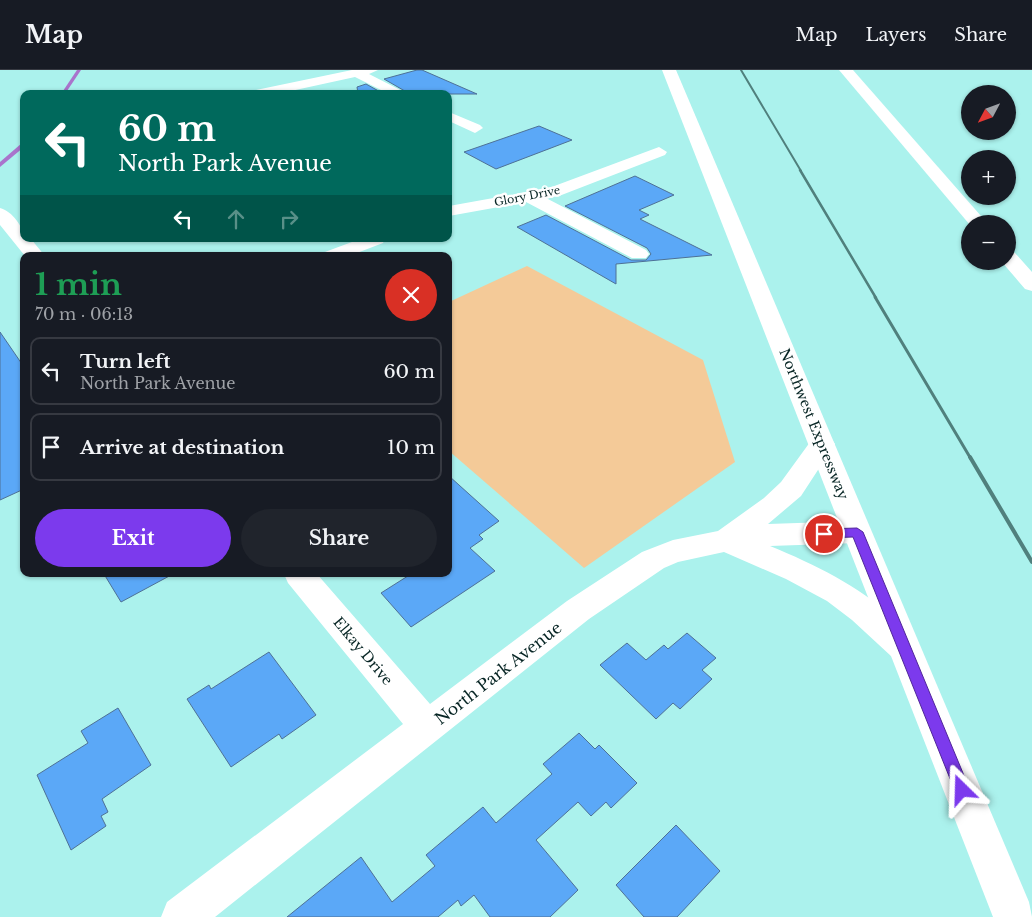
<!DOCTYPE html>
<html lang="en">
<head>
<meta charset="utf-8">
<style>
  body { margin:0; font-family:"Libre Baskerville",serif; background:#20242c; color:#f1f3f6; height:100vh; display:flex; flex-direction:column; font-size:19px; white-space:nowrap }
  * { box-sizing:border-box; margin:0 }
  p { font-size:16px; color:#9ea1a6 }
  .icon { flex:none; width:28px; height:28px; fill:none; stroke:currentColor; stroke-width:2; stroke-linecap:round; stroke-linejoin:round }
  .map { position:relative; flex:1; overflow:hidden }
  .drawer { position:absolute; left:20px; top:182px; width:432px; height:325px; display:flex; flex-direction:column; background:#171b24; border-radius:10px; box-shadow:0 1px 4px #0004 }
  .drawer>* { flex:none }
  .top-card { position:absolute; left:20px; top:20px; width:432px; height:152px; border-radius:10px; box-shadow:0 1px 4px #0004; background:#00695c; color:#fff; overflow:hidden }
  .needle { width:32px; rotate:229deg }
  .buttons { position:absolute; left:961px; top:15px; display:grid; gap:10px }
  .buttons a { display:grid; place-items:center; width:55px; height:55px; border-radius:50%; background:#171b24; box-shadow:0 1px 4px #0004; font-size:25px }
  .pin { position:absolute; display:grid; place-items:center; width:42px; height:42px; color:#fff; margin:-21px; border:2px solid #fff; border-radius:50%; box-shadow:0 1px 5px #0007 }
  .me { position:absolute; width:55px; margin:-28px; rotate:338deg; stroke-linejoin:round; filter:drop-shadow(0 0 4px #0008) }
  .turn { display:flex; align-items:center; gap:18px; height:105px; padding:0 15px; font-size:22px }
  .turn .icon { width:65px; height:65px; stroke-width:2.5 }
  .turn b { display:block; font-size:35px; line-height:42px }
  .lanes { display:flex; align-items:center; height:48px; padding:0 15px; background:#0003; justify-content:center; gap:25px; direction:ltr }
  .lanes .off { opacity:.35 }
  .round { display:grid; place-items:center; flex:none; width:52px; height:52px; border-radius:26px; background:#20242c }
  .headline { display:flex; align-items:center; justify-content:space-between; height:85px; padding:0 15px }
  h1 { font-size:30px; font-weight:800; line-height:38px; color:#1e9e55 }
  .cta { display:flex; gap:10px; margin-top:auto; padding:10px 15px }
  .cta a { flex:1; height:58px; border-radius:30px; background:#7c3aed; color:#fff; font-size:20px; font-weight:800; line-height:58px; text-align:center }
  .cta a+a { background:#20242c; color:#f1f3f6 }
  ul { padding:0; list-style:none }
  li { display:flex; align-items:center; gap:15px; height:68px; margin:0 10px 8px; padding:0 5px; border:2px solid #363941; border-radius:10px }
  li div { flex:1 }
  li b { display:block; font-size:19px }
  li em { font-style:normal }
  header { display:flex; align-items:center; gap:30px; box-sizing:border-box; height:70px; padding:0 25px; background:#171b24; border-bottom:1px solid #363941 }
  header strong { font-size:24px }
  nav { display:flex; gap:28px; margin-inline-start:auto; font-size:18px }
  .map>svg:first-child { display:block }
  .green { fill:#f4ca98 }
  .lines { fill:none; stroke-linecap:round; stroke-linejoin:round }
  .stream { fill:#a974cc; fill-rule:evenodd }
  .building { fill:#5ba8f7; stroke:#4e7196 }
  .minor { fill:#fff; fill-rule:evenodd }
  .major { fill:#fff; fill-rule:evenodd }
  .rail-far3 { stroke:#50807d; stroke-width:2 }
  .rail-far2 { stroke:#50807d; stroke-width:2.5 }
  .rail-far1 { stroke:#50807d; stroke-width:3 }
  .rail { stroke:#50807d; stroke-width:4 }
  .route { fill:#7c3aed; stroke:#51269a }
  .labels { text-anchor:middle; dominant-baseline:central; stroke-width:5; stroke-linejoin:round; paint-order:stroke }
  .far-street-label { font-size:11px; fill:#082625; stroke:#fff }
  .street-label { font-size:14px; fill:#082625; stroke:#fff }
  .near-street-label { font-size:16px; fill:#082625; stroke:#fff }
</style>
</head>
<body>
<header>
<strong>Map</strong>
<nav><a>Map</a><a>Layers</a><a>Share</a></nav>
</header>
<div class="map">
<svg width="1032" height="847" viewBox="0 0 1032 847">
  <rect width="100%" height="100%" fill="#abf2ed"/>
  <polygon class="green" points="527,196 703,290 735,392 584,498 449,381 449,232"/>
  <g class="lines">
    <g class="stream">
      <polygon points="77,0 81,0 65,24 61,24"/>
      <polygon points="22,73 24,73 24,77 0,97 0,92"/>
    </g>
  </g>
  <g class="building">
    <polygon points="417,0 422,0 477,24 410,24 384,9"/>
    <polygon points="366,14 384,24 358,24 357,17"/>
    <polygon points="539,56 572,70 496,99 464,82"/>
    <polygon points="635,106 674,125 639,140 649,145 640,149 712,185 616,194 616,214 517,157 546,145 631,190 646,190 651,184 647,178 565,136"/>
    <polygon points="0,262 24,297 24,419 0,430"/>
    <polygon points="449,406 499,451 479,465 483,469 470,478 495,501 411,557 381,523 411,504 449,504"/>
    <polygon points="104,504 173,504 121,532"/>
    <polygon points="687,563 716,588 702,600 712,609 680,639 673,633 656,649 600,595 627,573 646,590 664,575 668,579"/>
    <polygon points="269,582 316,645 282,669 279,664 231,697 187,629 209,615 211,619"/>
    <polygon points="118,638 151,695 102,729 108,742 101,746 106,756 71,780 37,705 88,673 81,661"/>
    <polygon points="579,663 595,679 599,675 637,713 611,738 606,732 591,746 578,732 536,770 578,820 550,847 490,847 474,825 461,836 458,830 438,847 287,847 361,787 392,832 435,796 426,785 483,737 496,753 552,704 543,694"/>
    <polygon points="676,755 720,801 677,847 644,847 616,815"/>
  </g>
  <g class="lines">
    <g class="minor">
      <polygon points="352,0 378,0 369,4 408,24 389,24 355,7 277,24 249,24 256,20"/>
      <polygon points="839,0 853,0 988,154 970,155"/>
      <polygon points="449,42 480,55 483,58 475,63 449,51"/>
      <polygon points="659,77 667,82 665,85 559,126 546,128 646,180 649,184 646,188 632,188 526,132 449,146 449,136 549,118"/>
      <path d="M0,138C12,141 24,157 24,169H31L45,186H25L0,155Z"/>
      <polygon points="360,169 385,169 383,173 349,186 322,186 325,182"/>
      <polygon points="1008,181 1015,183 1032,202 1032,221 1025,219 1001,191 1008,191"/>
      <path d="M822,365L831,368L835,374L831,380L801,426L768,454L857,451L867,454L871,462L867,470L857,473L770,476C816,495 857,515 894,548C904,557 913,564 919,576L915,586L903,590L891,586L852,550L827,531L786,509L724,482L678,492L664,498L589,549L215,847H161L167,832L403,654L288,513L284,504H317L430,634L567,531L642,482L673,470L718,461L764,428L781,412L813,368Z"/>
    </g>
    <polygon class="major" points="662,0 676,0 1029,832 1032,847 993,847"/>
    <polyline class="rail-far3" points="741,0 801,101"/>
    <polyline class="rail-far2" points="800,100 876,228"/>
    <polyline class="rail-far1" points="875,227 971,389"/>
    <polyline class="rail" points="970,387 1032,492"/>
  </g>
  <polygon class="route" points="857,458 863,462 970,720 968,726 962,728 957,726 853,467 824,468 818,464 824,459"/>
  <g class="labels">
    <g class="far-street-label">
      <text transform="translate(527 126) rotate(-11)">Glory Drive</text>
    </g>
    <g class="street-label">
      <text transform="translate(814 354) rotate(68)">Northwest Expressway</text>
      <text transform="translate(363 581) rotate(50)">Elkay Drive</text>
    </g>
    <g class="near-street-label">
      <text transform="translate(498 603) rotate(-38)">North Park Avenue</text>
    </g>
  </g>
</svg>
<div class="buttons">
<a><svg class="needle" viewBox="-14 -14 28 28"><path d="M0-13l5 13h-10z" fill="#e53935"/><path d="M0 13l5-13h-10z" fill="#9ea1a6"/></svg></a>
<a>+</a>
<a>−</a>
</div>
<div class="pin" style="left:824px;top:464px;background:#d93025"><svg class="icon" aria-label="arrive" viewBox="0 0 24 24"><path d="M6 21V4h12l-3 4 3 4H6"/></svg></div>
<svg class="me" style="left:962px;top:720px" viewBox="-20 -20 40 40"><path d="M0-17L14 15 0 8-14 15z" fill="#7c3aed" stroke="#fff" stroke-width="4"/></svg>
<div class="top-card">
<div class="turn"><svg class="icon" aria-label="left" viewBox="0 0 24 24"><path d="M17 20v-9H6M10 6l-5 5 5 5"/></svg><div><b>60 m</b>North Park Avenue</div></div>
<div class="lanes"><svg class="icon" aria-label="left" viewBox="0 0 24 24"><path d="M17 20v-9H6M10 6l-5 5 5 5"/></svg><svg class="icon off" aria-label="ahead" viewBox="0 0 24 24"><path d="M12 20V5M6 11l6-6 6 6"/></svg><svg class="icon off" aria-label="right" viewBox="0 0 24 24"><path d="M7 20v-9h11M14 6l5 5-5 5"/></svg></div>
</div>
<section class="drawer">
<div class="headline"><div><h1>1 min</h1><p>70 m · 06:13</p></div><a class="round" style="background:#d93025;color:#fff"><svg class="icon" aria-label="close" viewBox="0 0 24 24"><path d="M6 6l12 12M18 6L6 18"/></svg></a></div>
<ul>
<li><svg class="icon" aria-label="left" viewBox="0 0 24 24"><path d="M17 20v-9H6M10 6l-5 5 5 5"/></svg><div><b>Turn left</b><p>North Park Avenue</p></div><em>60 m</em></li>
<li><svg class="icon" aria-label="arrive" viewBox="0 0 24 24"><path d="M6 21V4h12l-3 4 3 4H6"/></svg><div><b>Arrive at destination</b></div><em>10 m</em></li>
</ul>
<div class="cta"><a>Exit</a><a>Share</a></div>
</section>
</div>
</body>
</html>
